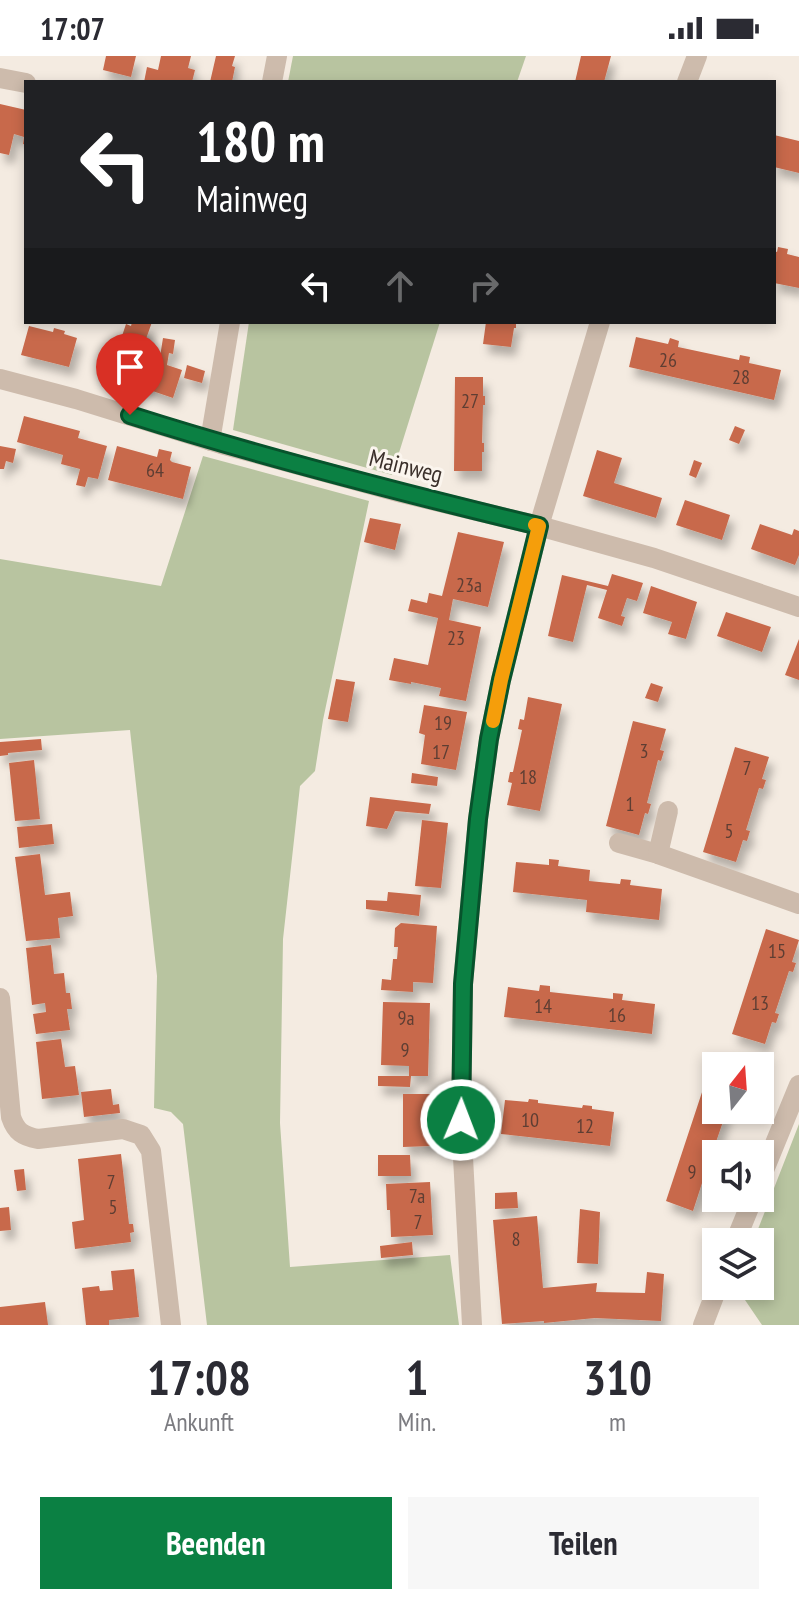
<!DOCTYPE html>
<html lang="de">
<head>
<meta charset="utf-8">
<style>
  body { margin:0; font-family:"PT Sans Narrow",sans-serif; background:#f7f7f7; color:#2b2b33; height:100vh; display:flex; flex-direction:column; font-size:30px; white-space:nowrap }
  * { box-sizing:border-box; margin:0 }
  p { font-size:26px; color:#7c7c81 }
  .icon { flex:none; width:44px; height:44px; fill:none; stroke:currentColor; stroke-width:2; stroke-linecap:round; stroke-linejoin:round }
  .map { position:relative; height:1269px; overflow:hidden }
  .drawer { display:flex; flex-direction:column; background:#fff; flex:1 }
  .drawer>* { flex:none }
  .top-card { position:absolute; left:24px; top:24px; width:752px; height:244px; border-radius:0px; box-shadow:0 4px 12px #0003; background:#202124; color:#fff; overflow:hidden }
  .needle { width:52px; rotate:17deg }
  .fabs { position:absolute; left:702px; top:996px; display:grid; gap:16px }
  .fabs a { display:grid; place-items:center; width:72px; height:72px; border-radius:0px; background:#fff; box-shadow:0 4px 12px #0003; font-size:40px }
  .pin { position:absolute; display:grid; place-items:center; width:68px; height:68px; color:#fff; margin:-82px -34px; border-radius:50% 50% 50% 0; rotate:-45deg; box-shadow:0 0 8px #0007 }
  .pin .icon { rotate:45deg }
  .me { position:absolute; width:88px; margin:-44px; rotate:1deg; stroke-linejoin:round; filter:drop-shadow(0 0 6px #0008) }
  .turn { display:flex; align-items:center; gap:28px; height:168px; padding:0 40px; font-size:36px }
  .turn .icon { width:104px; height:104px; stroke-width:2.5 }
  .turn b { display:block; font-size:56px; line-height:68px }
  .lanes { display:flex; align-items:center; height:76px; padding:0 40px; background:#0003; justify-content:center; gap:40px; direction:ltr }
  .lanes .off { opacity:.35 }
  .eta { display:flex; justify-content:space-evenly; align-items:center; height:136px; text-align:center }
  .eta b { font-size:48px; font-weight:600; line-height:56px }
  .button { display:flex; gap:16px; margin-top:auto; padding:16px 40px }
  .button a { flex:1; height:92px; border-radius:0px; background:#0b8043; color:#fff; font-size:32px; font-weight:600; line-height:92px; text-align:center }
  .button a+a { background:#f7f7f7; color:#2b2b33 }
  .status { display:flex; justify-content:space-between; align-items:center; height:56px; padding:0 40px; background:#fff; direction:ltr }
  .status svg { height:22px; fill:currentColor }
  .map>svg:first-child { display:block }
  .green { fill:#b8c4a0 }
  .building { fill:#c8694b; filter:url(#shadow) }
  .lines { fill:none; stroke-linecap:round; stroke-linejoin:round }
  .minor { stroke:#cdbbac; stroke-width:20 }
  .route-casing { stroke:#07532c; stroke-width:20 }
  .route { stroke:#0b8043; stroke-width:14 }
  .slow { stroke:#f59e0b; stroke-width:14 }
  .labels { text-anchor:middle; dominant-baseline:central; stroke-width:6; stroke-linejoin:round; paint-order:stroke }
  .number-label { font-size:20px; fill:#5e3e33 }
  .street-label { font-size:24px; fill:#3b302b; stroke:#fbf5ee }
</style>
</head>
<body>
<div class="status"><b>17:07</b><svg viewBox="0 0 49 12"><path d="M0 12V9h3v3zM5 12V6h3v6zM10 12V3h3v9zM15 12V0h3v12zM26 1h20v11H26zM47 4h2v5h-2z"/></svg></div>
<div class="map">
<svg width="799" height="1269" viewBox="0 0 799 1269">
  <defs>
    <filter id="shadow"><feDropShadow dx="5" dy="9" stdDeviation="4" flood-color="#0004"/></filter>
  </defs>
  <rect width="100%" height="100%" fill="#f4ebe1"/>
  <g class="green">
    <polygon points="293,0 526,0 517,26 288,26"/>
    <polygon points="249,266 440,266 392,419 233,374"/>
    <polygon points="203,400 369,445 323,664 315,715 300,730 283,883 280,1067 290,1211 450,1199 459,1269 207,1269 183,1068 171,1056 154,1052 157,920 130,674 0,683 0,503 161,530"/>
    <polygon points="799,1068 799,1269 762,1269 745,1244 745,1230 760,1230 760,1186 753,1186"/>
  </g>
  <g class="building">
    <polygon points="106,0 136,0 131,21 103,14"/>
    <polygon points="161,0 191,0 188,12 195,14 192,26 186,24 185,26 144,26 147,11 158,14"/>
    <polygon points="216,0 235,0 232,10 235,11 232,26 210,26"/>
    <polygon points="581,0 611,0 604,26 575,26"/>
    <polygon points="0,48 26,54 26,89 23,88 24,81 14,78 9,99 0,97"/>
    <polygon points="774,79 799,85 799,117 774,111"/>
    <polygon points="778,191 788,193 787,198 799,201 799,232 774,227 774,195 777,196"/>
    <polygon points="132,266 152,266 140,300 159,307 163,282 175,284 173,298 169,297 167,309 182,314 173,342 126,326 133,305 116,299 109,321 99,318 108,288 118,292 126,268 131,270"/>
    <polygon points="486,266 516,266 516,272 514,272 511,291 483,288"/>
    <polygon points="29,270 53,276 54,272 65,275 64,278 77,282 69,311 21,299"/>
    <polygon points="636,281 668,288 670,282 679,285 678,291 739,304 740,299 750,301 749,307 781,314 774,344 629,311"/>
    <polygon points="187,309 205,315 202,327 184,322"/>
    <polygon points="455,321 483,321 483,340 485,340 485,349 483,349 482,387 484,387 484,396 482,396 482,415 454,415"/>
    <polygon points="24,360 80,375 78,382 107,390 98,423 88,421 85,431 76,429 80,413 61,408 63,399 17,386"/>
    <polygon points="735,370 745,374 739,388 729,384"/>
    <polygon points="0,390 16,393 13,407 6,405 4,413 0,413"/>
    <polygon points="117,390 157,401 159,393 172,396 170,404 172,406 191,411 183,443 108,424"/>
    <polygon points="597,394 622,402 614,427 662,442 656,462 583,440"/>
    <polygon points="694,404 702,407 696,422 689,419"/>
    <polygon points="685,444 730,459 722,484 676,469"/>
    <polygon points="370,462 401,468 395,494 364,486"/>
    <polygon points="760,468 792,479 794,473 799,475 799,499 795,509 751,493"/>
    <polygon points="458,476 504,486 488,551 453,543 449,564 481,571 466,645 439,640 441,632 411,626 411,628 389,624 394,602 428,609 438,562 408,555 411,543 427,547 429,537 442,540"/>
    <polygon points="612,518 643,527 637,545 627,542 621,560 625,561 622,570 598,562 607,534 587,529 573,586 548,580 562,519 608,530"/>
    <polygon points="651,530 697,546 686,583 668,578 672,566 643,557"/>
    <polygon points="726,556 771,571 762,596 717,580"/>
    <polygon points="799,583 799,624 785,619"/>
    <polygon points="336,623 355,626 348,666 328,663"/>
    <polygon points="651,627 663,631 658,646 645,642"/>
    <polygon points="528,641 562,648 540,755 507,749 512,727 508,726 510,716 513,716 522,674 518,673 520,663 524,664"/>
    <polygon points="424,649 467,656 456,714 421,708 425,679 419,677"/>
    <polygon points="633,665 666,673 660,694 664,695 661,705 658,704 647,747 651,748 648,758 645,757 639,779 606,770"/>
    <polygon points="41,683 42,694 8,697 8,699 0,700 0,686"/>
    <polygon points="735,691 769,701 762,723 766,724 763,733 759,732 746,774 750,775 747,785 743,784 736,806 703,796"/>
    <polygon points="34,704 40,763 15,765 9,707"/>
    <polygon points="412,717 438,721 437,730 411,727"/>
    <polygon points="370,741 431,748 429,758 395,755 387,773 366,770"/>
    <polygon points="422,764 448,767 441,832 415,830"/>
    <polygon points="52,768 54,788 19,792 17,771"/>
    <polygon points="40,798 45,839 70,836 73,860 58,862 60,882 26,885 15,801"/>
    <polygon points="549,803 559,804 558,810 590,814 589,825 620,828 621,823 631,824 630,829 662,833 659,864 586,856 587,844 513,836 516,806 549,809"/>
    <polygon points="388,836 421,839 419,860 366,853 366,844 387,845"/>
    <polygon points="401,867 437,870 433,927 413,926 413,936 381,934 382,923 391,924 393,903 397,903 398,891 394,891 395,872"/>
    <polygon points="766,873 799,884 792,906 796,907 793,916 789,915 775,957 779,958 776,967 772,966 765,988 732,978"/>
    <polygon points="51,889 54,918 64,917 66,937 70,937 72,953 67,953 70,974 36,978 33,958 46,956 45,947 32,949 26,892"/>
    <polygon points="540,929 550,930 550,936 613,943 613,937 623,938 622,944 655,948 652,978 504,961 508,931 539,935"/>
    <polygon points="383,946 430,947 428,1020 409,1020 409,1010 381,1009"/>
    <polygon points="61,983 65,1011 75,1010 79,1039 42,1043 36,986"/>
    <polygon points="712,1006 716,1008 716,1054 727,1054 706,1115 712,1117 710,1126 703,1124 693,1155 666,1145"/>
    <polygon points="378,1020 411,1020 410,1031 378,1030"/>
    <polygon points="111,1033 113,1049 119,1048 120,1057 84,1061 81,1036"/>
    <polygon points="403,1038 430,1038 430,1090 403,1091"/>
    <polygon points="529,1043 538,1044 538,1047 582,1052 583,1049 592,1050 592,1053 614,1056 610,1090 501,1078 505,1044 528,1046"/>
    <polygon points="121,1098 129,1168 133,1168 134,1176 130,1177 131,1186 75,1193 72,1166 84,1164 78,1103"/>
    <polygon points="378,1099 410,1099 411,1120 378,1120"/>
    <polygon points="24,1113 26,1134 17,1135 14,1114"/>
    <polygon points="430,1126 433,1179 391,1181 390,1154 387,1154 386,1128"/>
    <polygon points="517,1136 518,1152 495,1153 495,1137"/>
    <polygon points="9,1151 11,1174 0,1175 0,1152"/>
    <polygon points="580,1153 600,1156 598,1208 577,1207"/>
    <polygon points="537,1160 543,1232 597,1227 596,1236 645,1237 647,1216 664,1218 661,1265 595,1262 544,1267 544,1265 502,1268 493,1164"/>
    <polygon points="412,1186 413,1199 381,1202 380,1190"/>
    <polygon points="134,1213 139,1261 109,1264 109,1269 86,1269 82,1232 99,1230 100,1235 113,1234 111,1215"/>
    <polygon points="45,1246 48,1269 0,1269 0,1251"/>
  </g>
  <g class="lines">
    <g class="minor">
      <polyline points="0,22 26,27"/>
      <polyline points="272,26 277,0"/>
      <polyline points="687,26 697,0"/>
      <polyline points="0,323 76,343 221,388 402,437 539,470 654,502 799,551"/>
      <polyline points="210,385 230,266"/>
      <polyline points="619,787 658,798 799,848"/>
      <polyline points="658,798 668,755"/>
      <path d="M0,942L11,1061C16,1076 23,1080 38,1083L123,1073L141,1079L151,1095L171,1269"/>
      <polyline points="760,1124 799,1029"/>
      <polyline points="735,1186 753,1142"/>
      <polyline points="472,1269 461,1064 463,928 478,763 489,683 501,624 539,470 600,266"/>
      <polyline points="703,1269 718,1230"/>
    </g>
  </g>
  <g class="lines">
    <defs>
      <path id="route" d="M130,359C265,402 402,437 539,470L501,624L489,683L478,763L463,928L461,1064"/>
    </defs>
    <use href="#route" class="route-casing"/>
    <use href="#route" class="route"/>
    <polyline class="slow" points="493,665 501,624 539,470 535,469"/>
  </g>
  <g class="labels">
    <g class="number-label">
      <text x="668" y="304">26</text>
      <text x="741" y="321">28</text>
      <text x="470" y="345">27</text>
      <text x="155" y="414">64</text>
      <text x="469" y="529">23a</text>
      <text x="456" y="582">23</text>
      <text x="443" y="667">19</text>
      <text x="644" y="695">3</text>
      <text x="441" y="696">17</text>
      <text x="747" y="712">7</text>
      <text x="528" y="721">18</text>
      <text x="630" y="748">1</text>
      <text x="729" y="775">5</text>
      <text x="777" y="895">15</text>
      <text x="760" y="947">13</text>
      <text x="543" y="950">14</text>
      <text x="617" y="959">16</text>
      <text x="406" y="962">9a</text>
      <text x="405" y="994">9</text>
      <text x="530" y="1064">10</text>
      <text x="585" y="1070">12</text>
      <text x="692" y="1116">9</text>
      <text x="111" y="1126">7</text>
      <text x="417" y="1140">7a</text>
      <text x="113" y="1151">5</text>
      <text x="418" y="1166">7</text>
      <text x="516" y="1183">8</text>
    </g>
    <g class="street-label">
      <text transform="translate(406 410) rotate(14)">Mainweg</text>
    </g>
  </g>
</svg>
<div class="fabs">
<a><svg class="needle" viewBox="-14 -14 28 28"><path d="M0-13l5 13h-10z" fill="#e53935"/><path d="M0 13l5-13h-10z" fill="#7c7c81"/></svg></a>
<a><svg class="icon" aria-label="sound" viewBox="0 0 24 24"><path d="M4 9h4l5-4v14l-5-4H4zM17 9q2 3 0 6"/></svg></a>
<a><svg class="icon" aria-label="layers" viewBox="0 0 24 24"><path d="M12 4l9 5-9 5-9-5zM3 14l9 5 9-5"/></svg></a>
</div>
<div class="pin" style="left:130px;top:359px;background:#d93025"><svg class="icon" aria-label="arrive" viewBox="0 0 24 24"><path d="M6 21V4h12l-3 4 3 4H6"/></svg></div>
<svg class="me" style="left:461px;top:1064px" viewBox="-20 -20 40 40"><circle r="17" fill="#0b8043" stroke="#fff" stroke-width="3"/><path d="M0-11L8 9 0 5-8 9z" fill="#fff"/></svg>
<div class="top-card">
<div class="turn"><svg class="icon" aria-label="left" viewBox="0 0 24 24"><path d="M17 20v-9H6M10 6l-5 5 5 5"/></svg><div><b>180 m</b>Mainweg</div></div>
<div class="lanes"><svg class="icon" aria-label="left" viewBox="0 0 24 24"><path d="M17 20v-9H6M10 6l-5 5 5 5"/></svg><svg class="icon off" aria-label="ahead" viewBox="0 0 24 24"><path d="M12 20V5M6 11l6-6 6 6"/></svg><svg class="icon off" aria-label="right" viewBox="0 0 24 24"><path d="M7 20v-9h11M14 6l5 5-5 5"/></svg></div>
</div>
</div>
<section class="drawer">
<div class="eta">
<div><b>17:08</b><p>Ankunft</p></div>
<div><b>1</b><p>Min.</p></div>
<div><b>310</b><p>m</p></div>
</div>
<div class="button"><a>Beenden</a><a>Teilen</a></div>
</section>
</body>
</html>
